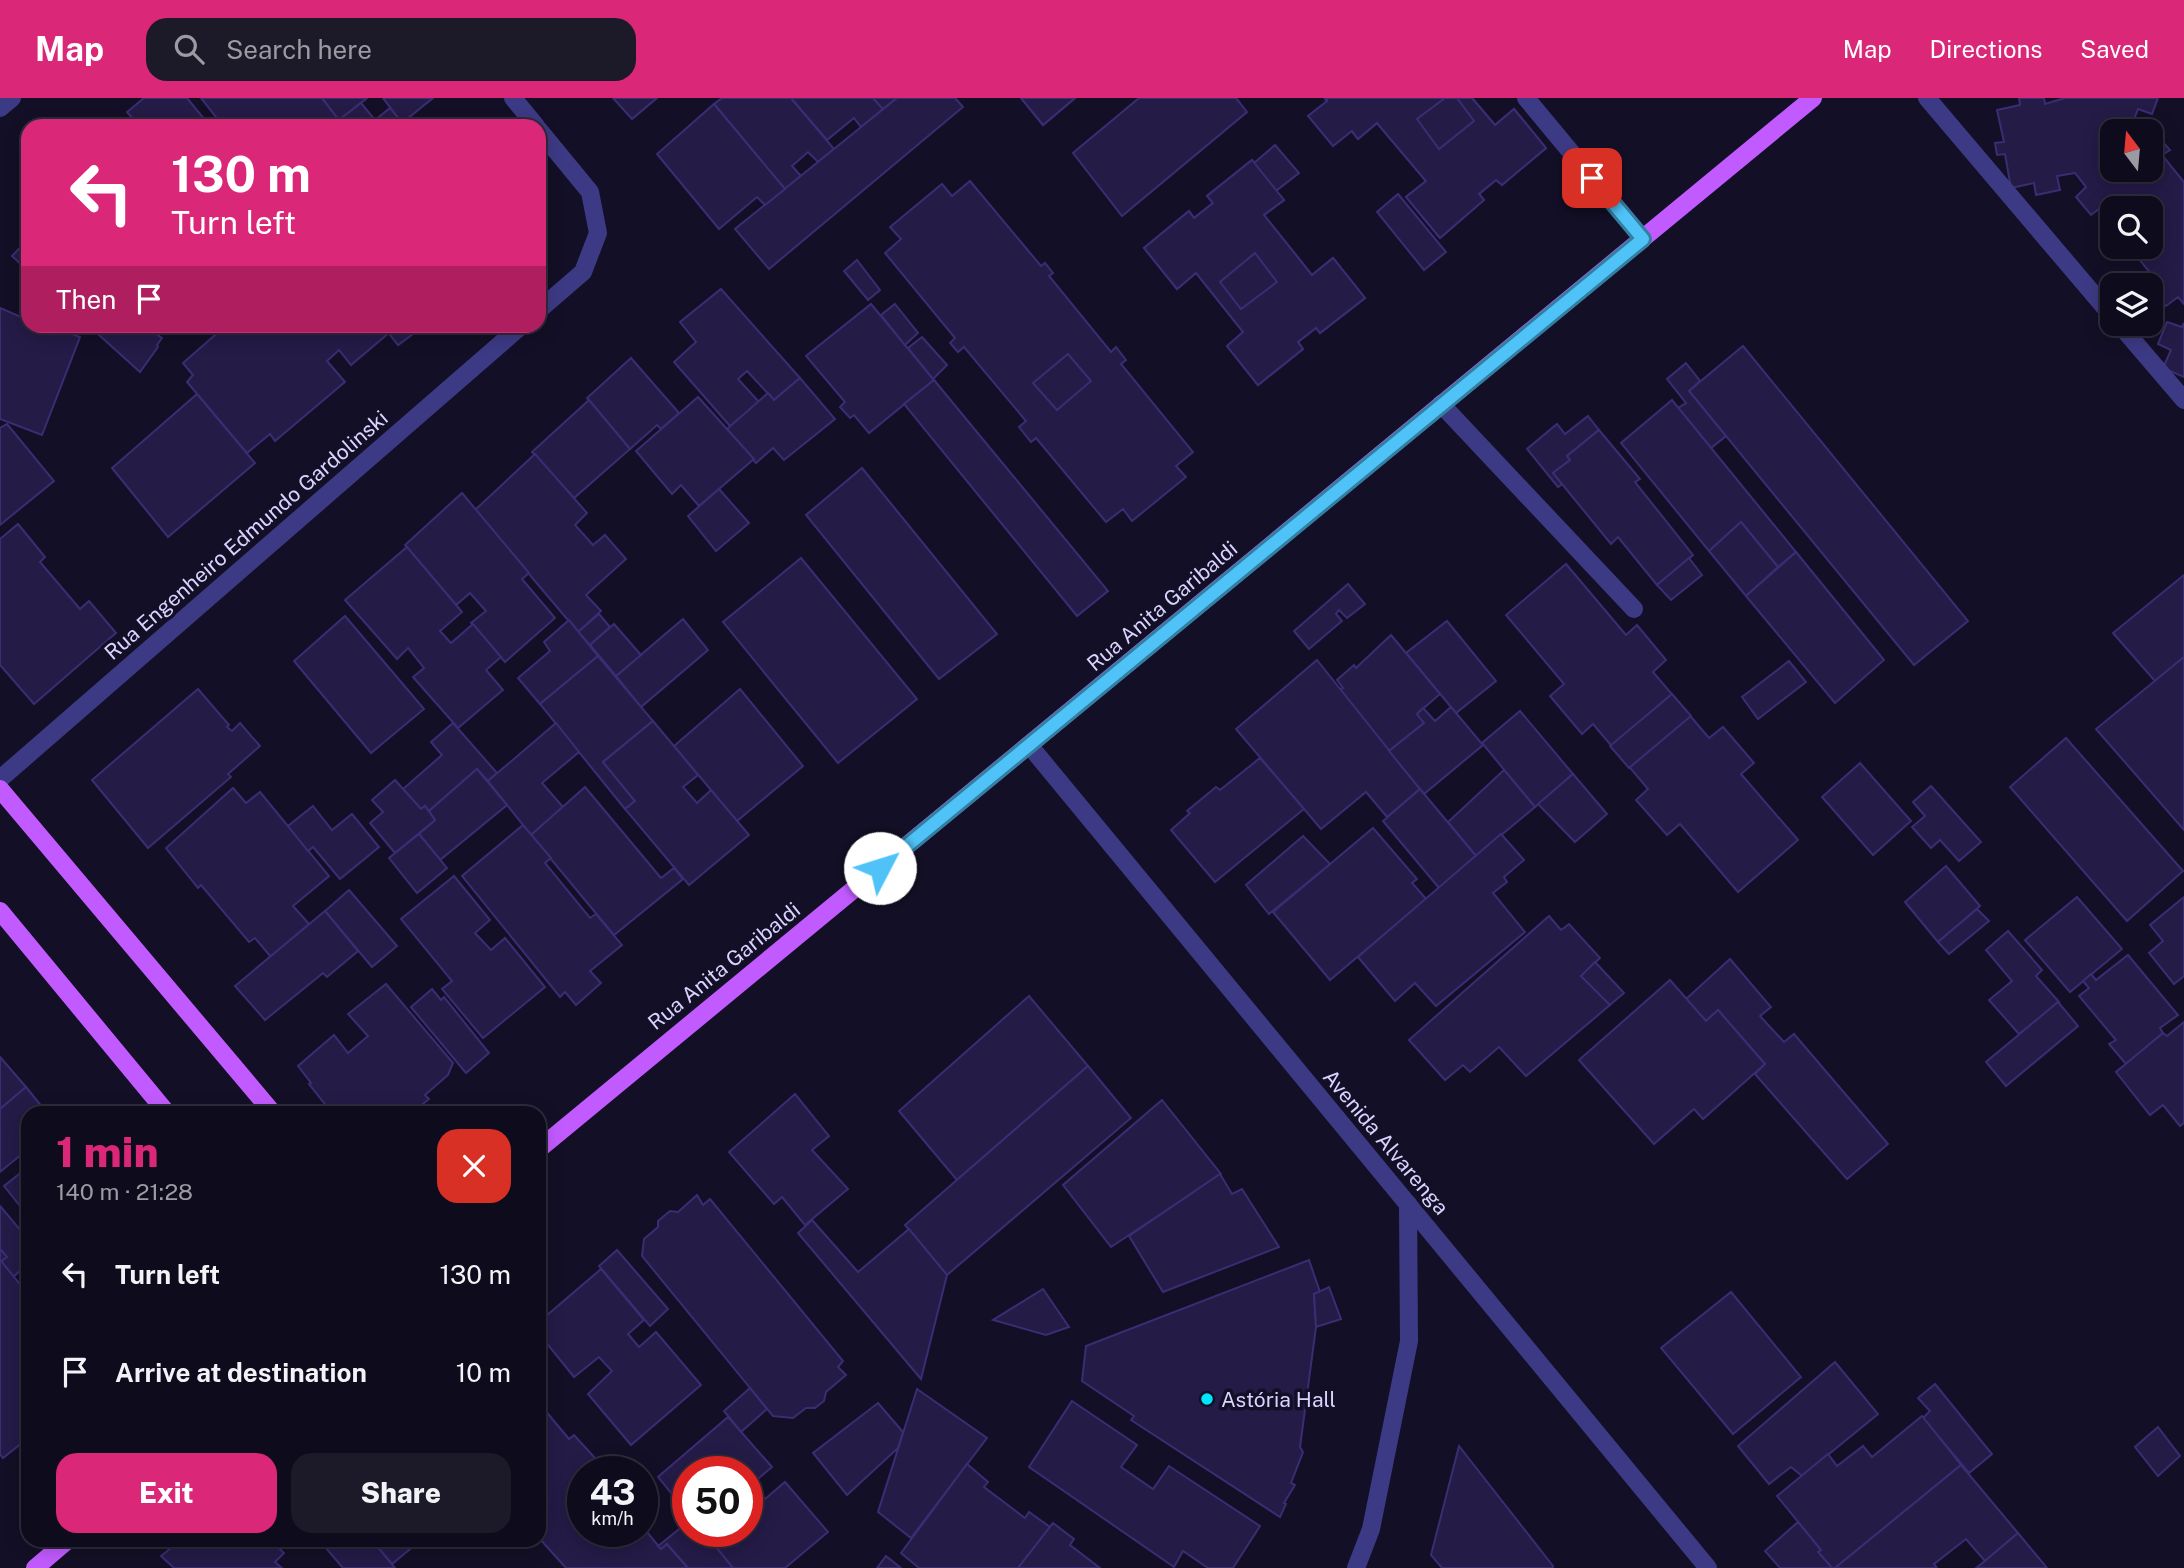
<!DOCTYPE html>
<html lang="en">
<head>
<meta charset="utf-8">
<style>
  body { margin:0; font-family:"Public Sans",sans-serif; background:#1c1929; color:#f1f3f6; height:100vh; display:flex; flex-direction:column; font-size:26px; white-space:nowrap }
  * { box-sizing:border-box; margin:0 }
  p { font-size:23px; color:#9b9ba3 }
  .icon { flex:none; width:38px; height:38px; fill:none; stroke:currentColor; stroke-width:2; stroke-linecap:round; stroke-linejoin:round }
  .map { position:relative; flex:1; overflow:hidden }
  .details { position:absolute; left:21px; top:1008px; width:525px; height:441px; display:flex; flex-direction:column; background:#0e0b1c; border-radius:21px; box-shadow:0 4px 18px #0003,0 0 0 2px #2e2b3b }
  .details>* { flex:none }
  .guide { position:absolute; left:21px; top:21px; width:525px; height:214px; border-radius:21px; box-shadow:0 4px 18px #0003,0 0 0 2px #2e2b3b; background:#db2777; color:#fff; overflow:hidden }
  .needle { width:46px; rotate:344deg }
  .controls { position:absolute; left:2100px; top:21px; display:grid; gap:14px }
  .controls a { display:grid; place-items:center; width:63px; height:63px; border-radius:14px; background:#0e0b1c; box-shadow:0 4px 18px #0003,0 0 0 2px #2e2b3b; font-size:35px }
  .speed { position:absolute; left:567px; top:1358px; display:flex; gap:14px; font-size:35px; font-weight:700; text-align:center }
  .speed>* { display:grid; place-content:center; width:91px; height:91px; border-radius:50%; background:#0e0b1c; box-shadow:0 4px 18px #0003,0 0 0 2px #2e2b3b; line-height:1 }
  .speed small { font-size:18px; font-weight:400 }
  .speed .limit { border:10px solid #d22; background:#fff; color:#111 }
  .pin { position:absolute; display:grid; place-items:center; width:60px; height:60px; color:#fff; margin:-30px; border-radius:14px; box-shadow:0 4px 10px #0006 }
  .me { position:absolute; width:77px; margin:-38px; rotate:50deg; stroke-linejoin:round; filter:drop-shadow(0 0 5px #0008) }
  .turn { display:flex; align-items:center; gap:24px; height:147px; padding:0 35px; font-size:32px }
  .turn .icon { width:91px; height:91px; stroke-width:2.5 }
  .turn b { display:block; font-size:49px; line-height:60px }
  .then { display:flex; align-items:center; height:66px; padding:0 35px; background:#0003; gap:14px; font-size:26px }
  .round { display:grid; place-items:center; flex:none; width:74px; height:74px; border-radius:21px; background:#1c1929 }
  .overview { display:flex; align-items:center; justify-content:space-between; height:119px; padding:0 35px }
  h1 { font-size:42px; font-weight:800; line-height:52px; color:#db2777 }
  .button { display:flex; gap:14px; margin-top:auto; padding:14px 35px }
  .button a { flex:1; height:80px; border-radius:21px; background:#db2777; color:#fff; font-size:28px; font-weight:800; line-height:80px; text-align:center }
  .button a+a { background:#1c1929; color:#f1f3f6 }
  ul { padding:0; list-style:none }
  li { display:flex; align-items:center; gap:21px; height:98px; padding:0 35px }
  li div { flex:1 }
  li b { display:block; font-size:26px }
  li em { font-style:normal }
  header { display:flex; align-items:center; gap:42px; box-sizing:border-box; height:98px; padding:0 35px; background:#db2777; color:#fff }
  header strong { font-size:33px }
  nav { display:flex; gap:38px; margin-inline-start:auto; font-size:24px }
  .search { width:490px; height:63px; background:#1c1929; display:flex; align-items:center; gap:18px; box-sizing:border-box; padding:0 24px; border-radius:21px; color:#9b9ba3; font-size:26px }
  .map>svg:first-child { display:block }
  .building { fill:#241b47; stroke:#3b2d73; stroke-width:2 }
  .lines { fill:none; stroke-linecap:round; stroke-linejoin:round }
  .minor { stroke:#3d3a85; stroke-width:18 }
  .major { stroke:#c25bff; stroke-width:18 }
  .route-casing { stroke:#337fa1; stroke-width:18 }
  .route { stroke:#4fc3f7; stroke-width:12 }
  .poi-dot { fill:#00e5ff; stroke:#130f26; stroke-width:2.5 }
  .labels { text-anchor:middle; dominant-baseline:central; stroke-width:7; stroke-linejoin:round; paint-order:stroke }
  .street-label { font-size:21px; fill:#d9d4ff; stroke:#130f26 }
  .poi-label { font-size:21px; fill:#d9d4ff; stroke:#130f26; text-anchor:start }
</style>
</head>
<body>
<header>
<strong>Map</strong>
<div class="search"><svg class="icon" aria-label="search" viewBox="0 0 24 24"><circle cx="10" cy="10" r="6"/><path d="M15 15l6 6"/></svg>Search here</div>
<nav><a>Map</a><a>Directions</a><a>Saved</a></nav>
</header>
<div class="map">
<svg width="2184" height="1470" viewBox="0 0 2184 1470">
  <rect width="100%" height="100%" fill="#130f26"/>
  <g class="building">
    <polygon points="144,0 187,0 210,28 126,28 134,22 127,14"/>
    <polygon points="201,0 322,0 339,22 332,28 223,28"/>
    <polygon points="322,0 367,0 339,22"/>
    <polygon points="383,0 433,0 402,25"/>
    <polygon points="613,0 657,0 632,21"/>
    <polygon points="722,0 791,0 834,51 818,64 808,54 792,68 801,78 785,91 714,6"/>
    <polygon points="791,0 873,0 883,11 861,29 854,20 827,42"/>
    <polygon points="873,0 897,0 883,11"/>
    <polygon points="897,0 955,0 963,9 769,171 735,131"/>
    <polygon points="1021,0 1075,0 1043,27"/>
    <polygon points="1021,0 1075,0 1043,27"/>
    <polygon points="1139,0 1236,0 1247,14 1122,118 1073,55"/>
    <polygon points="1327,0 1472,0 1495,27 1514,11 1546,50 1502,87 1496,82 1479,96 1484,102 1440,140 1406,99 1426,83 1377,25 1358,41 1325,1"/>
    <polygon points="1327,0 1472,0 1495,27 1514,11 1546,50 1502,87 1496,82 1479,96 1484,102 1440,140 1406,99 1426,83 1377,25 1358,41 1352,33 1333,48 1308,18 1327,3"/>
    <polygon points="1445,0 1457,0 1474,23 1439,51 1417,21"/>
    <polygon points="2019,0 2044,0 2045,6 2065,0 2158,0 2152,16 2138,11 2131,29 2135,33 2112,33 2112,72 2151,72 2151,37 2154,34 2170,52 2162,57 2184,84 2184,206 2178,199 2166,208 2151,190 2157,183 2129,149 2151,149 2151,110 2112,110 2112,128 2099,111 2091,117 2076,99 2086,89 2075,75 2057,78 2060,92 2036,97 2034,85 2011,90 2005,56 1997,57 1995,45 2004,44 1997,12 2020,7"/>
    <polygon points="361,5 375,22 390,10 402,25 397,28 344,28 339,22"/>
    <polygon points="714,6 785,91 765,107 757,99 719,131 657,56"/>
    <polygon points="1275,47 1299,75 1276,93 1284,102 1264,117 1312,177 1333,160 1365,200 1320,235 1316,230 1298,244 1303,251 1258,287 1227,248 1243,234 1196,175 1177,191 1144,150 1189,113 1194,120 1213,105 1207,98 1252,62 1254,65"/>
    <polygon points="1252,62 1284,102 1264,117 1312,177 1333,160 1365,200 1320,235 1316,230 1298,244 1303,251 1258,287 1227,248 1243,234 1196,175 1177,191 1144,150 1189,113 1194,120 1213,105 1207,98"/>
    <polygon points="970,83 1041,168 1045,165 1053,175 1049,178 1111,254 1116,249 1126,262 1121,266 1193,354 1176,368 1186,379 1132,423 1123,411 1106,424 1036,340 1031,344 1019,329 1026,323 964,249 958,254 950,245 955,240 885,155 901,141 890,129 942,86 952,98"/>
    <polygon points="1398,96 1446,154 1424,172 1377,114"/>
    <polygon points="28,141 28,173 12,158"/>
    <polygon points="1255,155 1277,184 1241,211 1220,184"/>
    <polygon points="857,162 880,192 868,202 844,173"/>
    <polygon points="721,191 800,280 774,302 747,273 738,281 759,304 730,328 674,264 696,244 680,224"/>
    <polygon points="871,206 934,282 869,335 854,317 850,320 840,309 845,304 806,258"/>
    <polygon points="895,206 918,235 905,247 881,217"/>
    <polygon points="0,210 28,222 28,228 51,228 80,239 42,337 0,321"/>
    <polygon points="2167,224 2182,229 2184,225 2184,279 2163,270 2171,252 2158,246"/>
    <polygon points="89,228 145,228 162,240 157,247 158,249 140,274"/>
    <polygon points="240,228 383,228 389,235 351,267 339,252 327,263 345,284 275,343 270,336 247,355 187,284 193,277 183,265 223,230 228,236"/>
    <polygon points="383,228 424,228 398,247"/>
    <polygon points="922,239 947,267 933,281 908,250"/>
    <polygon points="1743,248 1968,523 1914,567 1689,293"/>
    <polygon points="1068,256 1091,283 1057,312 1033,285"/>
    <polygon points="631,260 679,315 661,331 657,327 630,351 587,300"/>
    <polygon points="1686,265 1700,283 1689,293 1726,338 1711,350 1678,310 1686,305 1667,281"/>
    <polygon points="800,280 835,321 784,362 773,350 756,365 727,331 768,295 774,302"/>
    <polygon points="934,282 1108,493 1077,518 904,306"/>
    <polygon points="197,296 255,365 168,439 112,370"/>
    <polygon points="698,299 754,361 699,408 681,387 672,396 636,353"/>
    <polygon points="589,302 630,351 574,400 532,354"/>
    <polygon points="1672,302 1796,454 1778,469 1741,424 1709,453 1621,345"/>
    <polygon points="1588,318 1599,332 1567,358 1570,362 1553,375 1562,386 1558,389 1527,351 1557,326 1565,336"/>
    <polygon points="7,326 54,383 0,427 0,330"/>
    <polygon points="1599,332 1640,381 1635,384 1693,457 1657,487 1618,439 1611,446 1553,375 1570,362 1567,358"/>
    <polygon points="535,356 587,415 575,427 593,447 605,437 626,461 586,497 601,513 578,534 475,412"/>
    <polygon points="862,370 997,536 939,581 806,417"/>
    <polygon points="719,391 749,425 716,453 688,418"/>
    <polygon points="462,395 529,475 522,481 555,520 505,564 471,525 486,513 470,495 456,507 405,447"/>
    <polygon points="1741,424 1778,469 1746,498 1709,453"/>
    <polygon points="18,426 45,459 40,464 80,511 89,503 116,535 34,606 0,567 0,441"/>
    <polygon points="407,449 462,514 440,533 451,545 473,526 501,559 486,572 503,592 458,630 413,579 424,570 408,550 397,561 345,502"/>
    <polygon points="1796,454 1884,562 1835,605 1746,498"/>
    <polygon points="801,460 917,601 838,665 723,524"/>
    <polygon points="1689,460 1702,477 1671,502 1657,487"/>
    <polygon points="1566,466 1626,537 1637,527 1666,562 1653,574 1709,640 1723,629 1754,665 1741,676 1798,742 1738,794 1680,726 1667,737 1636,702 1648,691 1593,626 1582,636 1550,598 1564,586 1506,517"/>
    <polygon points="2184,477 2184,559 2155,583 2113,535"/>
    <polygon points="1348,486 1365,506 1347,520 1339,512 1336,516 1342,523 1309,551 1294,533"/>
    <polygon points="599,516 610,529 590,547 578,534"/>
    <polygon points="345,518 424,611 371,655 294,563"/>
    <polygon points="683,521 708,552 641,609 616,578"/>
    <polygon points="569,522 598,558 540,606 518,580 550,553 544,544"/>
    <polygon points="1447,523 1496,583 1456,615 1406,555"/>
    <polygon points="614,526 641,557 616,578 590,547"/>
    <polygon points="1391,537 1440,596 1417,616 1424,625 1389,653 1340,591 1343,590 1337,582 1354,567 1356,570"/>
    <polygon points="598,558 653,623 603,664 635,703 625,711 540,606"/>
    <polygon points="2184,559 2184,732 2096,631"/>
    <polygon points="1317,562 1420,691 1387,719 1366,694 1321,731 1236,631"/>
    <polygon points="1789,563 1806,584 1758,621 1742,599"/>
    <polygon points="198,591 229,627 227,629 232,633 240,625 260,648 228,676 231,679 148,750 92,682"/>
    <polygon points="740,591 803,668 737,723 674,648"/>
    <polygon points="1672,596 1691,618 1629,670 1610,648"/>
    <polygon points="1451,609 1483,647 1424,696 1389,653 1424,625 1417,616 1423,610 1435,623"/>
    <polygon points="1520,613 1573,676 1535,709 1482,645"/>
    <polygon points="653,623 698,677 683,689 697,705 711,692 749,737 689,787 625,711 635,703 603,664"/>
    <polygon points="453,625 497,675 488,683 477,671 429,713 425,708 421,711 403,691 442,657 431,644"/>
    <polygon points="556,625 579,654 542,685 563,709 531,737 488,683"/>
    <polygon points="2066,640 2183,773 2127,823 2010,689"/>
    <polygon points="1260,660 1304,711 1215,784 1171,732 1190,715 1187,713 1216,689 1220,692"/>
    <polygon points="1860,665 1911,723 1873,757 1822,699"/>
    <polygon points="477,671 507,707 440,762 419,736 435,722 429,713"/>
    <polygon points="1504,672 1535,709 1476,758 1448,724"/>
    <polygon points="1573,676 1607,716 1575,744 1538,706"/>
    <polygon points="395,682 421,711 425,708 435,722 395,755 370,725 383,714 372,702"/>
    <polygon points="1931,688 1981,744 1959,763 1940,742 1931,750 1912,729 1925,718 1913,704"/>
    <polygon points="585,689 661,780 674,770 683,781 614,837 531,737"/>
    <polygon points="233,690 246,705 260,694 329,778 293,808 309,826 271,859 255,840 249,844 201,787 198,790 166,750"/>
    <polygon points="1420,691 1476,758 1439,790 1383,723"/>
    <polygon points="313,708 332,732 352,716 379,749 340,781 313,749 308,753 288,728"/>
    <polygon points="523,727 551,760 545,765 590,820 596,816 622,847 590,873 601,885 576,907 565,894 560,899 462,778"/>
    <polygon points="1373,730 1417,781 1412,785 1426,801 1330,882 1273,814"/>
    <polygon points="419,736 447,770 417,795 389,760"/>
    <polygon points="1501,736 1524,762 1504,779 1507,784 1493,795 1525,834 1436,908 1415,885 1395,903 1358,859"/>
    <polygon points="1303,738 1330,766 1269,816 1246,787"/>
    <polygon points="1946,768 1980,808 1938,844 1905,804"/>
    <polygon points="454,778 490,822 475,835 491,852 505,840 545,889 483,940 442,891 452,883 401,821"/>
    <polygon points="349,792 397,848 372,869 325,813"/>
    <polygon points="2077,799 2122,851 2070,894 2025,842"/>
    <polygon points="2184,799 2184,878 2174,886 2149,855 2163,843 2150,827"/>
    <polygon points="1977,811 1989,823 1949,856 1938,844"/>
    <polygon points="325,813 358,853 327,879 323,875 265,922 235,888"/>
    <polygon points="1549,818 1561,832 1569,826 1600,860 1581,878 1610,907 1526,978 1499,949 1470,974 1463,967 1445,982 1409,942"/>
    <polygon points="2008,833 2042,872 2036,878 2059,904 2019,936 1989,902 2012,883 1986,852"/>
    <polygon points="2128,857 2178,917 2160,930 2163,935 2126,966 2109,946 2116,942 2079,898 2089,890 2083,883 2091,876 2096,882"/>
    <polygon points="1730,861 1771,909 1760,918 1784,944 1794,936 1888,1046 1847,1081 1755,976 1765,966 1718,912 1706,923 1686,901"/>
    <polygon points="1595,864 1624,895 1610,907 1581,878"/>
    <polygon points="1670,882 1706,923 1718,912 1765,966 1703,1021 1694,1011 1654,1046 1579,962"/>
    <polygon points="386,886 453,965 448,977 425,997 429,1001 412,1015 332,1015 309,986 311,985 298,968 334,937 348,955 368,938 348,916"/>
    <polygon points="432,891 441,902 444,899 489,955 466,975 411,909"/>
    <polygon points="1029,898 1088,968 957,1082 899,1013"/>
    <polygon points="2058,904 2078,928 2006,988 1986,964"/>
    <polygon points="2184,924 2184,1025 2180,1028 2163,1007 2150,1017 2116,974 2163,935 2167,938"/>
    <polygon points="0,959 26,989 0,1011"/>
    <polygon points="1088,968 1131,1020 947,1177 905,1127"/>
    <polygon points="26,989 47,1015 28,1015 28,1051 0,1074 0,1011"/>
    <polygon points="795,996 829,1038 812,1052 848,1091 805,1127 782,1099 774,1106 729,1054"/>
    <polygon points="1162,1002 1221,1076 1111,1149 1063,1087"/>
    <polygon points="28,1069 28,1118 4,1088"/>
    <polygon points="1220,1076 1232,1096 1242,1091 1279,1149 1163,1194 1129,1138"/>
    <polygon points="697,1097 703,1107 710,1101 843,1263 838,1269 846,1277 826,1294 824,1303 815,1310 806,1310 793,1320 773,1318 642,1158 644,1141 658,1129 658,1123 670,1113 678,1114"/>
    <polygon points="0,1108 28,1141 28,1166 13,1179 1,1163 7,1159 0,1151"/>
    <polygon points="812,1122 858,1174 909,1131 947,1177 921,1281 798,1135"/>
    <polygon points="0,1151 7,1159 1,1163 28,1196 28,1340 3,1360 0,1356"/>
    <polygon points="617,1152 668,1211 650,1228 599,1168"/>
    <polygon points="1309,1162 1320,1194 1314,1196 1316,1229 1300,1349 1303,1354 1291,1385 1295,1387 1284,1405 1286,1406 1280,1419 1131,1322 1134,1318 1082,1283 1086,1248"/>
    <polygon points="601,1171 644,1222 628,1236 639,1249 656,1234 701,1287 631,1347 588,1296 612,1273 599,1259 574,1279 539,1236 539,1224"/>
    <polygon points="1329,1189 1341,1221 1316,1229 1314,1196"/>
    <polygon points="1043,1191 1069,1229 1046,1237 993,1222"/>
    <polygon points="1731,1194 1801,1279 1733,1336 1661,1250"/>
    <polygon points="1835,1264 1878,1316 1802,1378 1791,1369 1769,1386 1738,1348"/>
    <polygon points="1935,1286 1992,1356 1969,1375 1923,1320 1930,1313 1918,1300"/>
    <polygon points="750,1290 767,1311 741,1334 724,1313"/>
    <polygon points="917,1291 987,1340 911,1440 878,1414"/>
    <polygon points="1072,1303 1137,1347 1121,1369 1153,1391 1169,1368 1260,1428 1233,1470 1208,1470 1183,1453 1174,1469 1029,1369"/>
    <polygon points="539,1305 569,1341 574,1337 608,1374 583,1374 583,1433 626,1433 629,1437 633,1433 642,1433 642,1428 661,1451 667,1446 688,1470 566,1470 539,1440"/>
    <polygon points="878,1305 903,1334 898,1350 847,1397 813,1355"/>
    <polygon points="1922,1318 1961,1367 1835,1470 1832,1470 1818,1454 1821,1452 1777,1398 1828,1356 1837,1368 1863,1348 1872,1359"/>
    <polygon points="728,1319 772,1369 752,1386 765,1401 785,1384 828,1434 785,1470 733,1470 711,1444 724,1433 747,1433 747,1374 688,1374 688,1416 658,1379"/>
    <polygon points="2158,1329 2180,1358 2158,1378 2135,1349"/>
    <polygon points="1459,1348 1553,1468 1553,1470 1442,1470 1431,1457"/>
    <polygon points="967,1366 988,1384 984,1389 1025,1420 1029,1414 1050,1429 1018,1470 919,1470 901,1455"/>
    <polygon points="1961,1367 2018,1435 1985,1463 1966,1441 1934,1466 1937,1470 1835,1470"/>
    <polygon points="688,1424 688,1433 703,1433 733,1470 688,1470 667,1446 661,1451 658,1448"/>
    <polygon points="1798,1424 1821,1452 1818,1454 1832,1470 1780,1470 1765,1453"/>
    <polygon points="1053,1425 1074,1441 1070,1447 1100,1470 1018,1470"/>
    <polygon points="2018,1435 2047,1470 1976,1470 1985,1463"/>
    <polygon points="181,1442 218,1442 221,1445 225,1442 270,1442 284,1455 275,1464 282,1470 174,1470 161,1458"/>
    <polygon points="319,1442 372,1442 395,1470 343,1470"/>
    <polygon points="372,1442 421,1442 392,1466"/>
    <polygon points="886,1458 901,1470 877,1470"/>
  </g>
  <g class="lines">
    <g class="minor">
      <polyline points="513,0 536,28"/>
      <polyline points="1526,0 1643,141"/>
      <polyline points="1927,0 2112,218"/>
      <polyline points="0,10 12,0"/>
      <polyline points="539,32 590,94 598,135 583,174 539,212"/>
      <polyline points="2119,226 2184,302"/>
      <polyline points="1441,306 1634,511"/>
      <polyline points="1029,647 1708,1470"/>
      <polyline points="0,681 521,228"/>
      <polyline points="1356,1470 1371,1431 1409,1243 1408,1106"/>
    </g>
    <g class="major">
      <polyline points="0,691 273,1015"/>
      <polyline points="0,813 167,1015"/>
      <polyline points="539,1051 1813,0"/>
      <polyline points="35,1470 68,1442"/>
    </g>
  </g>
  <g class="lines">
    <defs>
      <polyline id="route" points="880,770 1643,141 1592,80"/>
    </defs>
    <use href="#route" class="route-casing"/>
    <use href="#route" class="route"/>
  </g>
  <circle class="poi-dot" cx="1207" cy="1301" r="7"/>
  <g class="labels">
    <g class="street-label">
      <text transform="translate(246 437) rotate(-41)">Rua Engenheiro Edmundo Gardolinski</text>
      <text transform="translate(1162 508) rotate(-40)">Rua Anita Garibaldi</text>
      <text transform="translate(724 868) rotate(-39)">Rua Anita Garibaldi</text>
      <text transform="translate(1386 1044) rotate(50)">Avenida Alvarenga</text>
    </g>
    <g class="poi-label">
      <text x="1221" y="1301">Astória Hall</text>
    </g>
  </g>
</svg>
<div class="controls">
<a><svg class="needle" viewBox="-14 -14 28 28"><path d="M0-13l5 13h-10z" fill="#e53935"/><path d="M0 13l5-13h-10z" fill="#9b9ba3"/></svg></a>
<a><svg class="icon" aria-label="search" viewBox="0 0 24 24"><circle cx="10" cy="10" r="6"/><path d="M15 15l6 6"/></svg></a>
<a><svg class="icon" aria-label="layers" viewBox="0 0 24 24"><path d="M12 4l9 5-9 5-9-5zM3 14l9 5 9-5"/></svg></a>
</div>
<div class="speed"><div>43<small>km/h</small></div><div class="limit">50</div></div>
<div class="pin" style="left:1592px;top:80px;background:#d93025"><svg class="icon" aria-label="arrive" viewBox="0 0 24 24"><path d="M6 21V4h12l-3 4 3 4H6"/></svg></div>
<svg class="me" style="left:880px;top:770px" viewBox="-20 -20 40 40"><circle r="19" fill="#fff"/><path d="M0-13L10 11 0 6-10 11z" fill="#4fc3f7"/></svg>
<div class="guide">
<div class="turn"><svg class="icon" aria-label="left" viewBox="0 0 24 24"><path d="M17 20v-9H6M10 6l-5 5 5 5"/></svg><div><b>130 m</b>Turn left</div></div>
<div class="then">Then<svg class="icon" aria-label="arrive" viewBox="0 0 24 24"><path d="M6 21V4h12l-3 4 3 4H6"/></svg></div>
</div>
<section class="details">
<div class="overview"><div><h1>1 min</h1><p>140 m · 21:28</p></div><a class="round" style="background:#d93025;color:#fff"><svg class="icon" aria-label="close" viewBox="0 0 24 24"><path d="M6 6l12 12M18 6L6 18"/></svg></a></div>
<ul>
<li><svg class="icon" aria-label="left" viewBox="0 0 24 24"><path d="M17 20v-9H6M10 6l-5 5 5 5"/></svg><div><b>Turn left</b></div><em>130 m</em></li>
<li><svg class="icon" aria-label="arrive" viewBox="0 0 24 24"><path d="M6 21V4h12l-3 4 3 4H6"/></svg><div><b>Arrive at destination</b></div><em>10 m</em></li>
</ul>
<div class="button"><a>Exit</a><a>Share</a></div>
</section>
</div>
</body>
</html>
